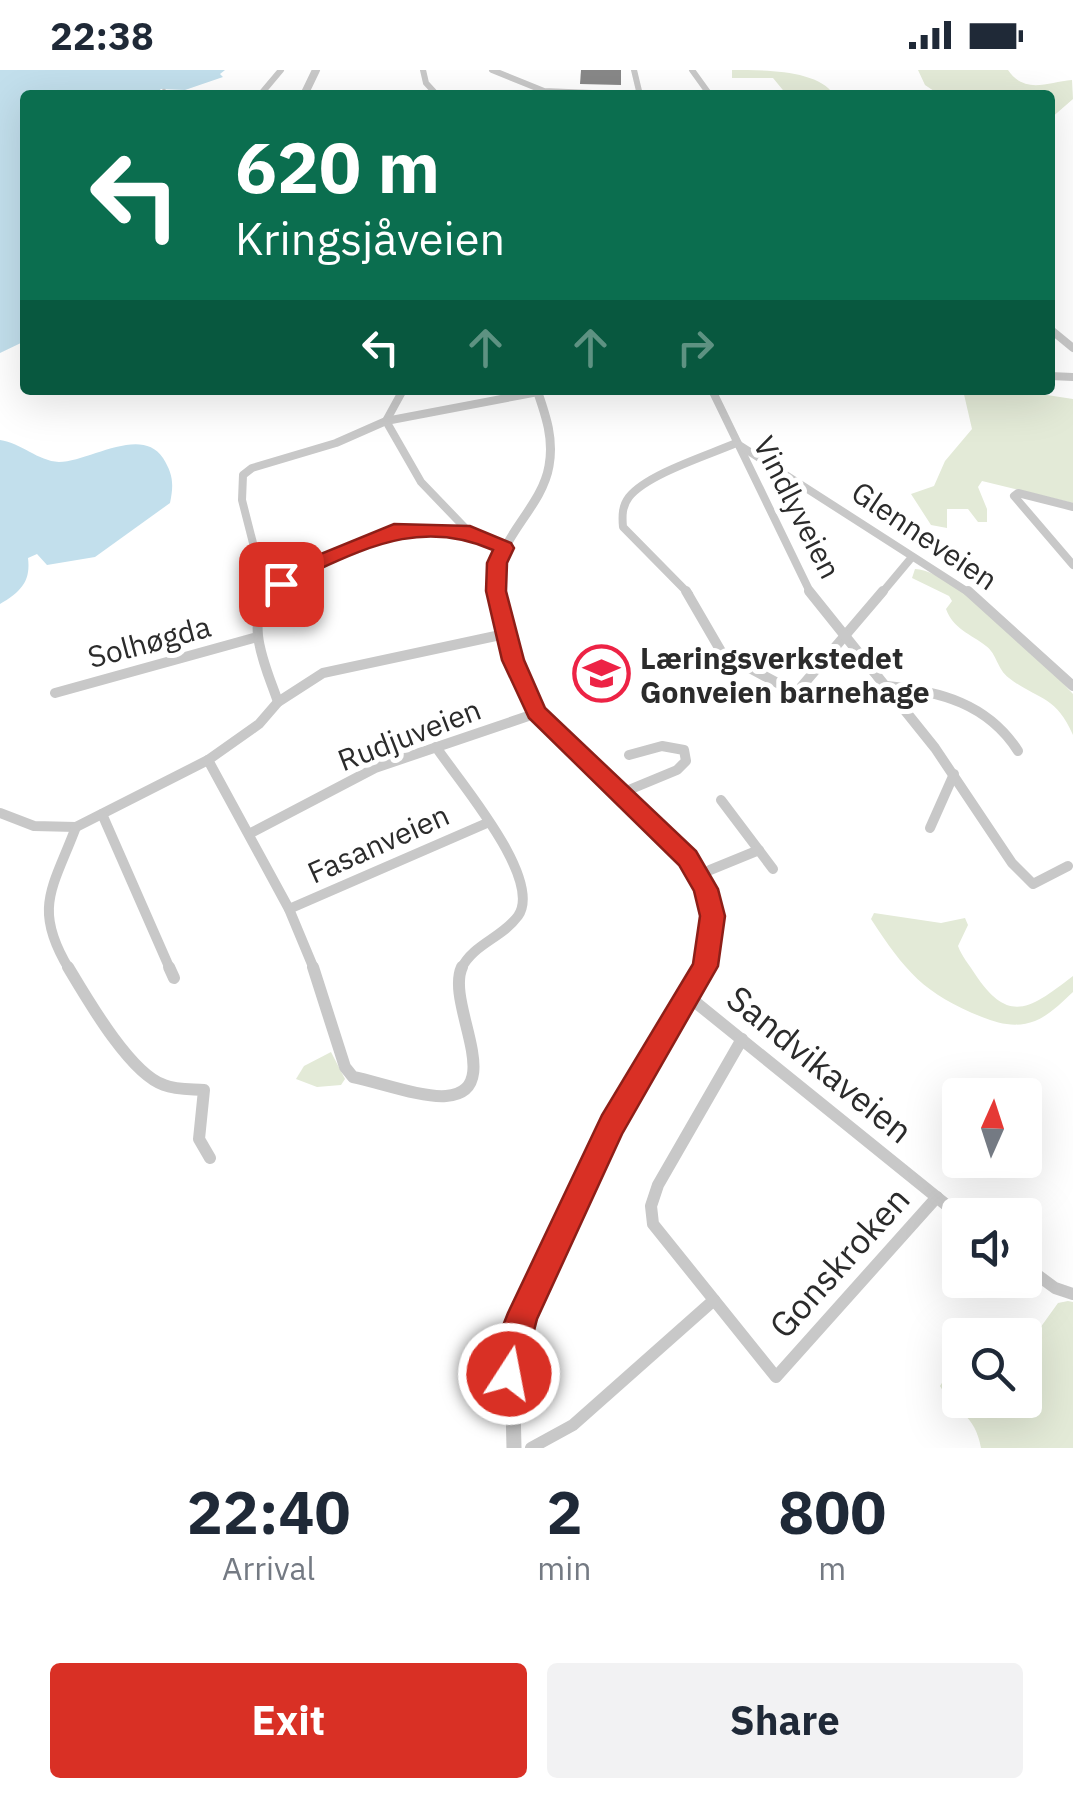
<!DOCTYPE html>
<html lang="en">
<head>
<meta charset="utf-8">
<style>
  body { margin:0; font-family:"IBM Plex Sans",sans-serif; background:#f2f2f3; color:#1f2937; height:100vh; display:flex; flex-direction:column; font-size:38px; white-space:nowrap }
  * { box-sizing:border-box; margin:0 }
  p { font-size:32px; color:#747a83 }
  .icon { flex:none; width:55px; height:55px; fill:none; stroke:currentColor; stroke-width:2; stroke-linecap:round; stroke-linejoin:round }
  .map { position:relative; height:1378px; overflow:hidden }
  .sheet { display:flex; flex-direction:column; background:#fff; flex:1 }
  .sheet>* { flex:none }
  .banner { position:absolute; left:20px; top:20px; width:1035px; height:305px; border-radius:10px; box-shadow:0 10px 40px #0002; background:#0b6e4f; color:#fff; overflow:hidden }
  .needle { width:65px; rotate:3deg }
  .fabs { position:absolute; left:942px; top:1008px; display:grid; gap:20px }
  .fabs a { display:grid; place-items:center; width:100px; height:100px; border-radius:10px; background:#fff; box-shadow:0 10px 40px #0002; font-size:50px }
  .pin { position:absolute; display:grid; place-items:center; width:85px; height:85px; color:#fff; margin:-42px; border-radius:20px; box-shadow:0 5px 15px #0006 }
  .me { position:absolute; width:110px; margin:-55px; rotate:11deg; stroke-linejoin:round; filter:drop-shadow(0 0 8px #0008) }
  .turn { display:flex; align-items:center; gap:35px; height:210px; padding:0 50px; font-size:45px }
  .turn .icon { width:130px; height:130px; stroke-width:2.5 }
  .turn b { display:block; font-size:70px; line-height:85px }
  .lanes { display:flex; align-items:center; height:95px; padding:0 50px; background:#0003; justify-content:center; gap:50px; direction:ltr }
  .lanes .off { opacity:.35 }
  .eta { display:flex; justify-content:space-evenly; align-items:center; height:170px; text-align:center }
  .eta b { font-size:60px; font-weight:700; line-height:70px }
  .button { display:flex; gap:20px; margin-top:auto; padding:20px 50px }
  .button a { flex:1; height:115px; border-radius:10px; background:#d93025; color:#fff; font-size:40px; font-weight:700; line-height:115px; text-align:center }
  .button a+a { background:#f2f2f3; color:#1f2937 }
  .status { display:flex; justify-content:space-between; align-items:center; height:70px; padding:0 50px; background:#fff; direction:ltr }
  .status svg { height:28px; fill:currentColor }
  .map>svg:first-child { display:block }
  .green { fill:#e3ead7 }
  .water { fill:#c2dfec }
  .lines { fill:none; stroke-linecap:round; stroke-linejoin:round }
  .minor-far3 { stroke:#c8c8c8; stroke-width:6 }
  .minor-far2 { stroke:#c8c8c8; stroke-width:8 }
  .minor-far1 { stroke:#c8c8c8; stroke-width:10 }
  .minor { stroke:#c8c8c8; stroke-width:12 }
  .tertiary-far3 { stroke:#c8c8c8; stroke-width:8 }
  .tertiary-far2 { stroke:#c8c8c8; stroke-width:9 }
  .tertiary-far1 { stroke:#c8c8c8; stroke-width:11 }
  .tertiary { stroke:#c8c8c8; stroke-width:15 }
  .wall { fill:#888 }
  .route { fill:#d93025; stroke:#8d1f18; stroke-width:2.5 }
  .labels { text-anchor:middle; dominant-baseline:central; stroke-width:10; stroke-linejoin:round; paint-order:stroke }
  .street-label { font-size:30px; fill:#2b2b2b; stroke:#fff }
  .poi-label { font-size:30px; font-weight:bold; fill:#2b2b2b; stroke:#fff; text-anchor:start }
  .near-street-label { font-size:35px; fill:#2b2b2b; stroke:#fff }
</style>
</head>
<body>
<div class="status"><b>22:38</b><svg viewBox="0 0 49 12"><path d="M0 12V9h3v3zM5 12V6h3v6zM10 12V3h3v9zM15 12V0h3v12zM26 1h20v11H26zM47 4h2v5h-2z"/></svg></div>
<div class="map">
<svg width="1073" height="1378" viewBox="0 0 1073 1378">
  <rect width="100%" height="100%" fill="#fff"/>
  <g class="green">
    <path d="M732,0C765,0 819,0 834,25H787L773,8H732Z"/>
    <path d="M918,0H1008C1025,25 1048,12 1072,10L1073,29L1050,49V25H940L925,15Z"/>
    <polygon points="963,320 1015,320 1073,329 1073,433 982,411 978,417 987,439 987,452 978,452 968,439 947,439 947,458 931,455 911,424 934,416 945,391 972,359"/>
    <path d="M915,499C954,500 1045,594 1073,624V665C1055,624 1037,630 1009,608C997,599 997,584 986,576C971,564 953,559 946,539L952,531L949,526L912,508Z"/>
    <path d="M874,843L941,853L965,848L968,855L958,876C962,887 969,894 975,904C1009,955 1030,939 1073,906V922C1062,932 1050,945 1035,951C1017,958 999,954 982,947C924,924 905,901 871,849Z"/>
    <polygon points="331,982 345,1009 341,1015 317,1017 296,1009 304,996"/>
    <path d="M1068,1231L1073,1232V1378H981C975,1343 955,1343 940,1316L950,1300L960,1298V1330H1025V1279L1058,1233Z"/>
  </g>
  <g class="water">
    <polygon points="0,0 225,0 220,4 223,7 185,20 161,19 154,25 25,25 25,271 0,283"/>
    <path d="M0,370C21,373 38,391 59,392C89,392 141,355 163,388C173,404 174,414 170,433L95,487L47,495L37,484L28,488C31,512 20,522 0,534Z"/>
  </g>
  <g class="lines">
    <g class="minor-far3">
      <polyline points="423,0 426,13 437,25"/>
      <polyline points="492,0 544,21 641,25"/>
      <polyline points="634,0 640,25"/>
      <polyline points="692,0 710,25"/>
      <polyline points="161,25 164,22"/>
      <polyline points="260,25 281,0"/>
    </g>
    <g class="minor-far2">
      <polyline points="1050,259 1073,278"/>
      <polyline points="1050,306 1073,307"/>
      <polyline points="403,320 386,351 421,412 470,463"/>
      <polyline points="712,320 811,524"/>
      <polyline points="1073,437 1018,423 1014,426 1073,495"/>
      <polyline points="266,524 242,430 243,405 252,398 336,373 386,351 538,322"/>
      <path d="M270,524C339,470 420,441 504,478"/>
      <path d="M689,524L623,457C622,446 622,436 629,427C647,404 709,385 736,373L971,524"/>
      <polyline points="881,524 912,487"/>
    </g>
    <g class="minor-far1">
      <polyline points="266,521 267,526"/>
      <path d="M273,521C241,549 267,599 278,632"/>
      <polyline points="686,521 722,583 796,623 883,521"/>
      <polyline points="809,521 935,678 1012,793 1033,814 1068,796"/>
      <polyline points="968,521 1073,616"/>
      <path d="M887,616C940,621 988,634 1018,681"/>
      <polyline points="55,623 257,567"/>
      <path d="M436,677C458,710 544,809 518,846C502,868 473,874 461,899"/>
      <polyline points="208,690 289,839 314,899"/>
      <polyline points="619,724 677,700 686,691 684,680 662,676 629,685"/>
      <polyline points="721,730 773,799"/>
      <polyline points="0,743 34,756 76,757 208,690 259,654 278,632 323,603 505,564"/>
      <polyline points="102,744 170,899"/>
      <polyline points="930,758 954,704"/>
      <polyline points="249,764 375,698 537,643"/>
      <polyline points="710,800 759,780"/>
      <polyline points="289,839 487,753"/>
      <path d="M69,899C32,838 53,818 76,757"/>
    </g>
    <g class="minor">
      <path d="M68,897C86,927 130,1004 164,1015C176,1020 191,1019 204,1020L199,1069L210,1088"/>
      <polyline points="169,897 174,908"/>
      <path d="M313,897L345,997L353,1007C378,1012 422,1028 446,1026C507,1021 445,933 462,897"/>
      <polyline points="689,927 960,1146"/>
      <polyline points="742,969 658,1115 651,1136 653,1154 776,1307 937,1127"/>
      <polyline points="1025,1196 1055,1218 1073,1224"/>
      <polyline points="531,1378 573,1355 714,1230"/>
    </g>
    <polyline class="tertiary-far3" points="304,25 316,0"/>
    <path class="tertiary-far2" d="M498,524C486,475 541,443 549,396C554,369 546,346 537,320"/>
    <path class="tertiary-far1" d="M497,521C506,561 513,612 539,645C584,701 673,752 704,816C716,840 711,875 703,899"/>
    <polyline class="tertiary" points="514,1378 512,1293 523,1243 612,1054 705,897"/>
  </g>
  <polygon class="wall" points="581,0 621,0 621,15 580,14"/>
  <path class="route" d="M394,454L470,456L511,473L514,478L507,493L506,521L524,590L545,638L696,781L718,819L725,846L718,896L622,1064L537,1249L520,1315L509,1320L498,1315C488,1292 499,1265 508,1243L602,1045L693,894L700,846L694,821L679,795L529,648L502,590L486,521L487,493L493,480C428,451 375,473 315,501C300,508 291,524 274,519L271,514L296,494Z"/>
  <defs>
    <symbol id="school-ring" viewBox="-11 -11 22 22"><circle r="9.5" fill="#fff" stroke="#ed2345" stroke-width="1.5"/><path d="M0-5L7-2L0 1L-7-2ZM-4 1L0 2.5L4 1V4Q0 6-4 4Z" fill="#ed2345"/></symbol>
  </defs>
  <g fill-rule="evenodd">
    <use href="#school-ring" x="570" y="572" width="63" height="63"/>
  </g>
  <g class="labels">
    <g class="street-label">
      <text transform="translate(798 437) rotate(63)">Vindlyveien</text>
      <text transform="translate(925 465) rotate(34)">Glenneveien</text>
      <text transform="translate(149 571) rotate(-15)">Solhøgda</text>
      <text transform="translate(409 664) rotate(-21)">Rudjuveien</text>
      <text transform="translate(378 773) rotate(-24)">Fasanveien</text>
    </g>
    <g class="poi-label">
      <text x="640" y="587">Læringsverkstedet<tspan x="640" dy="34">Gonveien barnehage</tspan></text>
    </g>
    <g class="near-street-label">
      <text transform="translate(820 994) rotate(39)">Sandvikaveien</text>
      <text transform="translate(839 1192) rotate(-48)">Gonskroken</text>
    </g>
  </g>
</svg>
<div class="fabs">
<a><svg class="needle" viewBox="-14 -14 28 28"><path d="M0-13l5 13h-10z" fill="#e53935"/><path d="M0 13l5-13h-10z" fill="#747a83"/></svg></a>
<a><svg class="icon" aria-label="sound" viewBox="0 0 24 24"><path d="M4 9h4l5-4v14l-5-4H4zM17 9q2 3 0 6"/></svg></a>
<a><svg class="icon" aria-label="search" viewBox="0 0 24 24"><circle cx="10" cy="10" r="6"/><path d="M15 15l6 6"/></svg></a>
</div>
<div class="pin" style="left:281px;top:514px;background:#d93025"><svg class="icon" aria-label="arrive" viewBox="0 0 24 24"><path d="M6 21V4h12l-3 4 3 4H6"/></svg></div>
<svg class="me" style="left:509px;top:1304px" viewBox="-20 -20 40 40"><circle r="17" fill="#d93025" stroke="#fff" stroke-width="3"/><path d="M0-11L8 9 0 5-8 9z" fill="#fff"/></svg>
<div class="banner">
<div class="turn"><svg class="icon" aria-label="left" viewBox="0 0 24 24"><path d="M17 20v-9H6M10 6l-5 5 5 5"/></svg><div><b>620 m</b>Kringsjåveien</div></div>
<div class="lanes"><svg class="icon" aria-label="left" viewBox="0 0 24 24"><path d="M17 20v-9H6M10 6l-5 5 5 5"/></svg><svg class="icon off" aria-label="ahead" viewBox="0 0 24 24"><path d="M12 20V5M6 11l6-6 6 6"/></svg><svg class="icon off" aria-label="ahead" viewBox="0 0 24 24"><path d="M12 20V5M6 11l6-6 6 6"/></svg><svg class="icon off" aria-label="right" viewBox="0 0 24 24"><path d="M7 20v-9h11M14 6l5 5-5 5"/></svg></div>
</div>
</div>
<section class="sheet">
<div class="eta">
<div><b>22:40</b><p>Arrival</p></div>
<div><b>2</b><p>min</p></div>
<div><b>800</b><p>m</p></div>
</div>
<div class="button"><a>Exit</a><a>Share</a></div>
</section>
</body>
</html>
